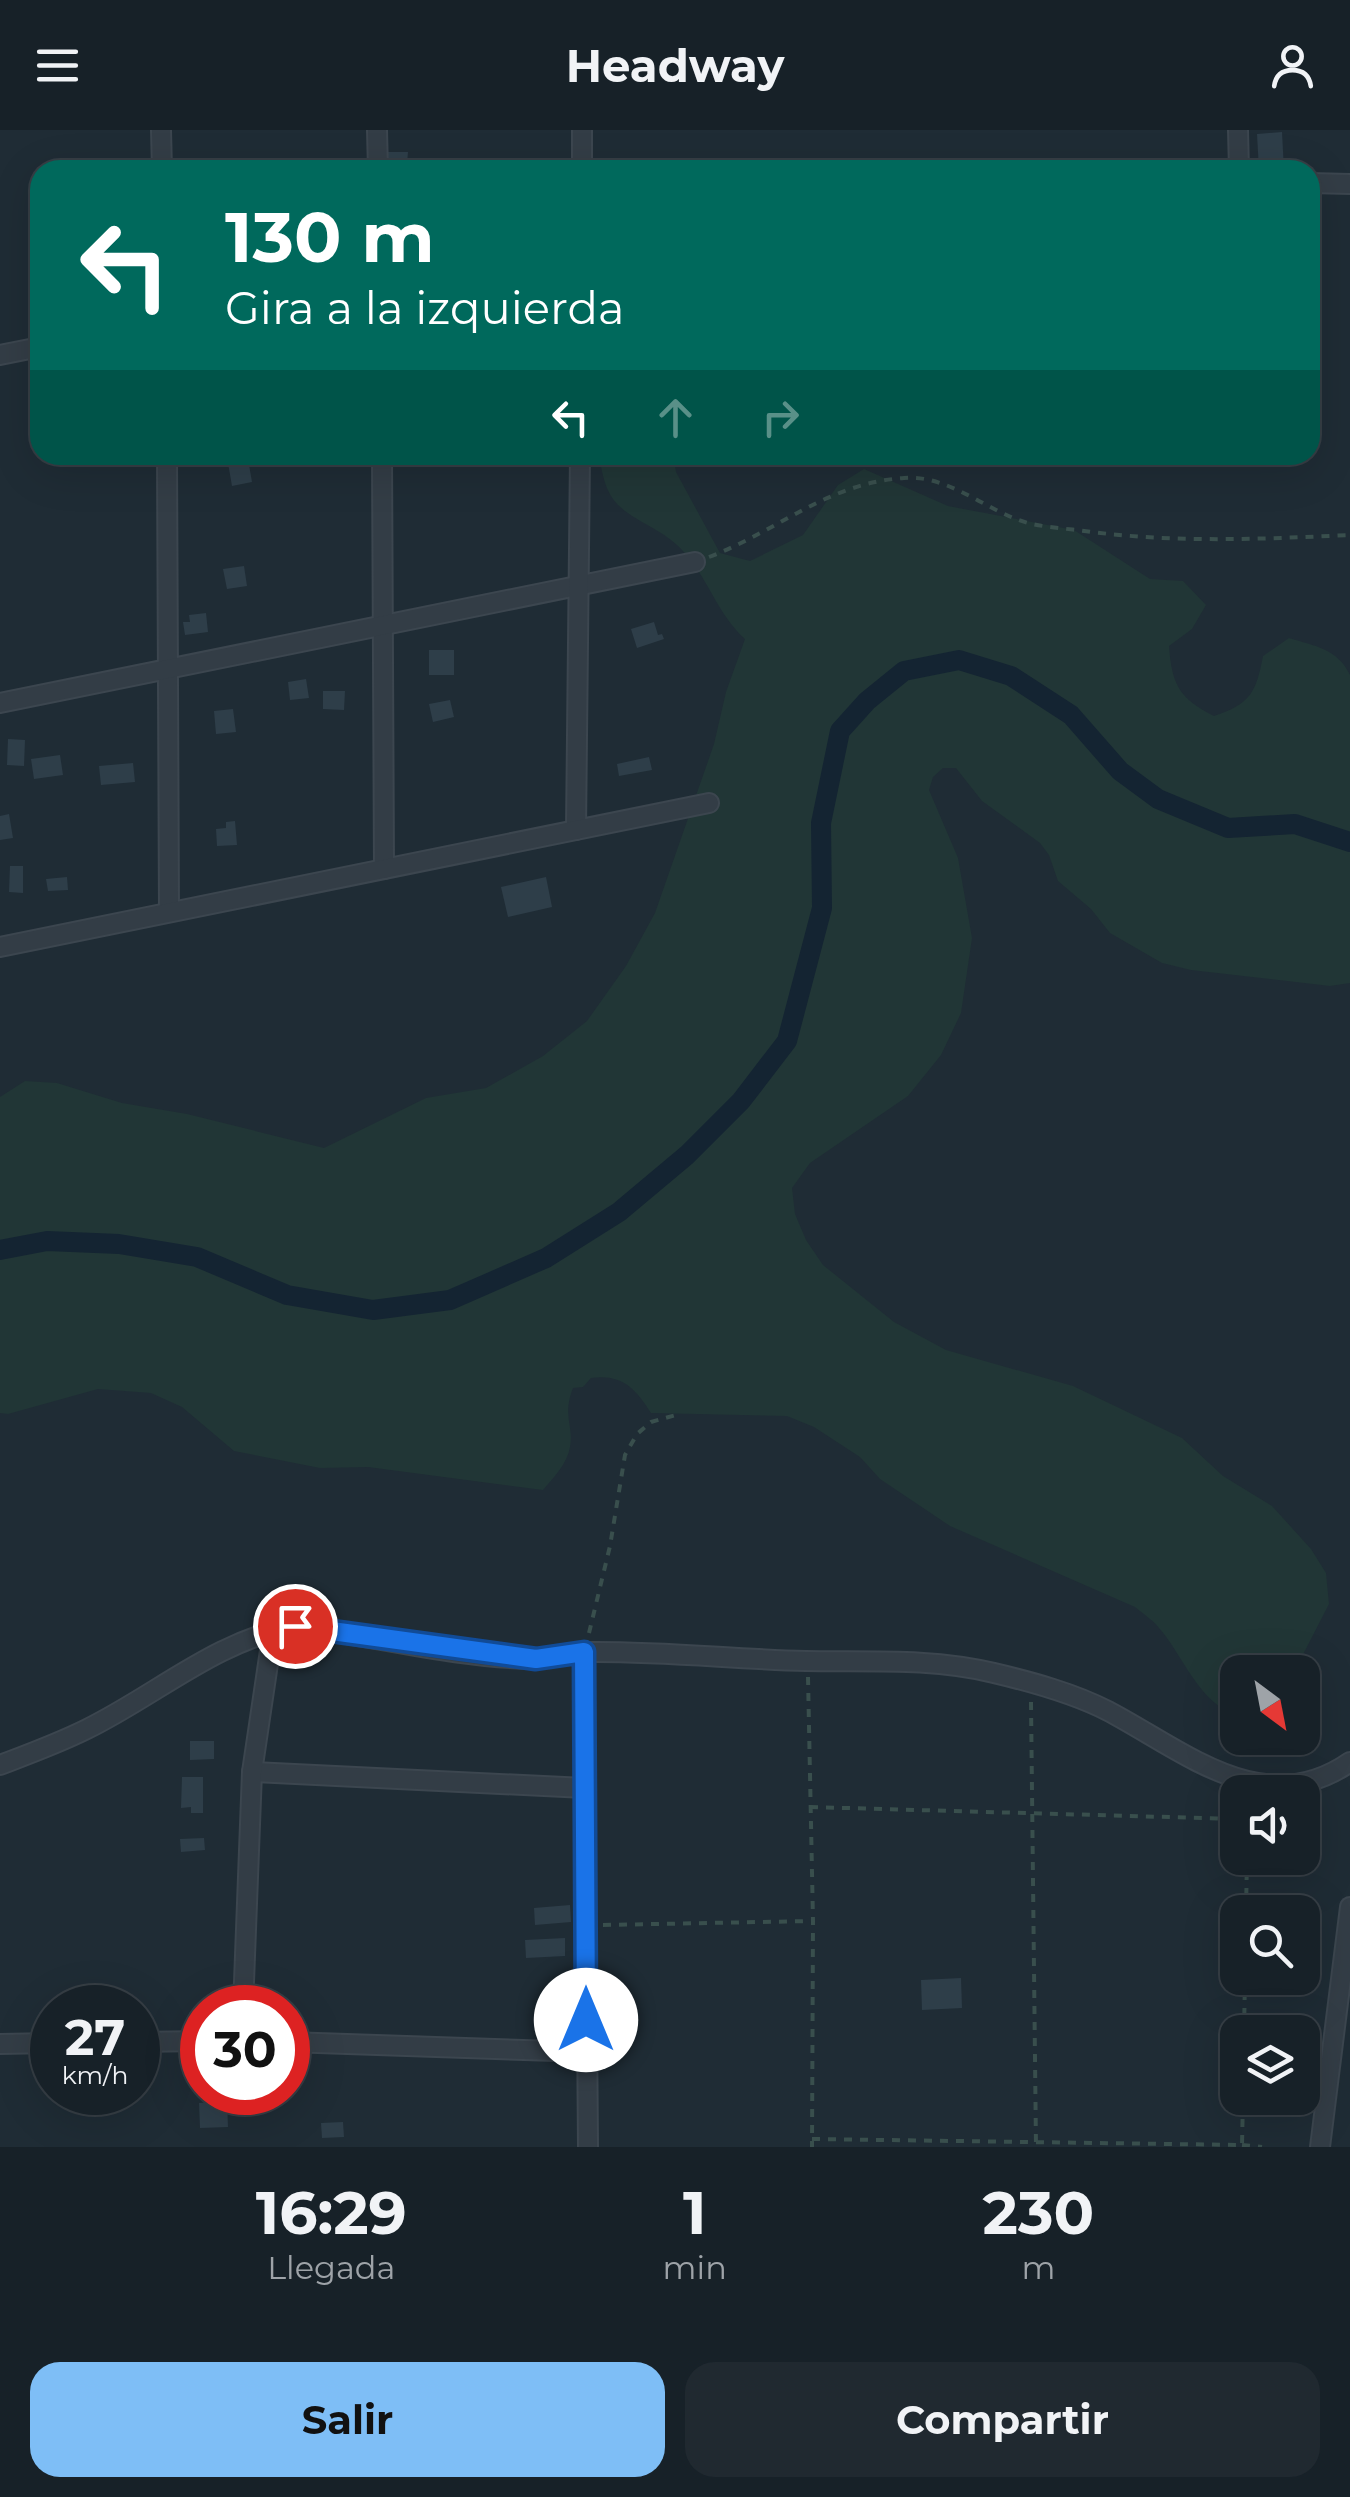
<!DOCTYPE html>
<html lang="es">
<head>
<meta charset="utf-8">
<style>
  body { margin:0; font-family:Montserrat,sans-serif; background:#202930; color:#f1f3f6; height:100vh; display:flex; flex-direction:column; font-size:38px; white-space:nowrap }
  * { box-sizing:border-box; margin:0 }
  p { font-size:32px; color:#9ea3a8 }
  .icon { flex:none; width:55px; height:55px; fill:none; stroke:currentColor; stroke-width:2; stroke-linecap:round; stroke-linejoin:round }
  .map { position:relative; height:2017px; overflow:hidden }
  .drawer { display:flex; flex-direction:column; background:#172128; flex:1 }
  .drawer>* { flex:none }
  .top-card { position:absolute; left:30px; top:30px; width:1290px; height:305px; border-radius:30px; box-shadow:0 10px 40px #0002,0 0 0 2px #363e45; background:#00695c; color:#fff; overflow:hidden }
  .needle { width:65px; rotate:148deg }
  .fabs { position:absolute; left:1220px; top:1525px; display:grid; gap:20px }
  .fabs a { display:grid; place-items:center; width:100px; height:100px; border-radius:20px; background:#172128; box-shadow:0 10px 40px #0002,0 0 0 2px #363e45; font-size:50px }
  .speed { position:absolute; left:30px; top:1855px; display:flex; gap:20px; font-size:50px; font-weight:700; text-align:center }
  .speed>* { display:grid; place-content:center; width:130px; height:130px; border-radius:50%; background:#172128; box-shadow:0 10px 40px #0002,0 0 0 2px #363e45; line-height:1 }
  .speed small { font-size:25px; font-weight:400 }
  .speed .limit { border:15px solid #d22; background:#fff; color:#111 }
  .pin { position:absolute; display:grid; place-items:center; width:85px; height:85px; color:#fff; margin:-42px; border:5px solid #fff; border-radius:50%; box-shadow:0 2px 10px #0007 }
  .me { position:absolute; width:110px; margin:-55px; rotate:0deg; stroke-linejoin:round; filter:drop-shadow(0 0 8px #0008) }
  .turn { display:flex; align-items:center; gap:35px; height:210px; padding:0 30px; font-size:45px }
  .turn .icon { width:130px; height:130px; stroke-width:2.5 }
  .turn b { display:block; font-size:70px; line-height:85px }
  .lanes { display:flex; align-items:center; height:95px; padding:0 30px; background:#0003; justify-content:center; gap:50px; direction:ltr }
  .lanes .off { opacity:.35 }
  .eta { display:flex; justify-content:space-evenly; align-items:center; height:170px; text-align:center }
  .eta b { font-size:60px; font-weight:700; line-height:70px }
  .button { display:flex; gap:20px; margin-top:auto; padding:20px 30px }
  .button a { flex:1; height:115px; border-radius:30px; background:#7ebef6; color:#111; font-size:40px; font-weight:700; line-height:115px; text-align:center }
  .button a+a { background:#202930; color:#f1f3f6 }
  header { display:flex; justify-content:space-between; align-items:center; height:130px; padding:0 30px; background:#172128; font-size:45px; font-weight:700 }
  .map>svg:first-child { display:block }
  .green { fill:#213636 }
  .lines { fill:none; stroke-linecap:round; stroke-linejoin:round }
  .canal { stroke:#142432; stroke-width:20 }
  .building { fill:#2e3e49 }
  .minor-casing { stroke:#3c464f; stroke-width:22 }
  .path { stroke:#394f4d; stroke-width:4; stroke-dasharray:8 8; stroke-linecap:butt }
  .minor { stroke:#333d46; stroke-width:18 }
  .route-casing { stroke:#114b97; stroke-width:25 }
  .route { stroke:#1a73e8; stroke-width:18 }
</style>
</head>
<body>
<header><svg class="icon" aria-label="menu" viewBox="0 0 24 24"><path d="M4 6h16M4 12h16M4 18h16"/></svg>Headway<svg class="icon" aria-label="person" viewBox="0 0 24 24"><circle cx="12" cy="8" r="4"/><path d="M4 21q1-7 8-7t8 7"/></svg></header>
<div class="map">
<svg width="1350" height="2017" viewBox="0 0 1350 2017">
  <rect width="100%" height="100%" fill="#1f2c35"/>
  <path class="green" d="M599,325H673L676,342L720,423L750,431L803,405L838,355L864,339L948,376L1074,400L1150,449L1183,451L1206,475L1192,499L1169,516C1172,555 1179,568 1214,586C1250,574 1256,563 1263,526L1289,508C1315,516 1338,519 1350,545V853L1330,856L1191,840L1162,833L1110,803L1091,779L1058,751L1049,725L1040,713L982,671L956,638H943L933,647L929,660L958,728L972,808L961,883L941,925L908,966L810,1033L792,1058L795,1084L806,1110L823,1135L894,1192L946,1220L1073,1256L1182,1308L1223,1346L1272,1376L1311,1419L1326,1443L1329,1474L1294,1542H1238L1237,1585C1199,1574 1183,1525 1159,1498C1153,1490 1143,1484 1135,1477L950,1396L880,1349L860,1327L814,1297L787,1286L651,1283C635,1258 622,1244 591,1248L583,1257L573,1258C562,1286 574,1296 570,1317C567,1334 554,1347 543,1360L368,1337L320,1338L234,1321L182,1277L151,1263L98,1259L8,1284L0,1283V967L25,951L57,953L122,973L187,984L324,1018L426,968L486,958L543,926L587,891L626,836L655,783L714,614L726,562L745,509C717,484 708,447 682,420C664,400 637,393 618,375C605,362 602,343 599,325Z"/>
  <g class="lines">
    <polyline class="canal" points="0,1120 47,1111 119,1114 197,1127 287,1165 373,1180 450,1170 546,1128 619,1082 687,1025 741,971 787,911 822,778 821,693 840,601 867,571 904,541 959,530 1011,546 1071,585 1120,641 1158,669 1228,698 1295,694 1350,712"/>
  </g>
  <g class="building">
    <polygon points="1282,2 1284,40 1259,40 1257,4"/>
    <polygon points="385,22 408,22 407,34 385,34"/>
    <polygon points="326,28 328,40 286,40 285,36"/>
    <polygon points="248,329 252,352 232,356 228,333"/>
    <polygon points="244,436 247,456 227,459 223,439"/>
    <polygon points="206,483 208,502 185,505 183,492 190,492 189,485"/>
    <polygon points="654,492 658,505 662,504 664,509 637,518 631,499"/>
    <rect x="429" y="520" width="25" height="25"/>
    <polygon points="306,549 309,568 290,570 288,552"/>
    <polygon points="323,561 345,561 344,580 323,579"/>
    <polygon points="450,570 454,587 433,592 429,574"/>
    <polygon points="233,579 236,602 216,604 214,581"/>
    <polygon points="8,609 25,610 24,636 7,635"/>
    <polygon points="60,625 63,645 34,649 31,629"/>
    <polygon points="649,627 652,640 619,646 617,634"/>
    <polygon points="133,633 135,652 101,655 99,636"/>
    <polygon points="9,684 13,708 0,710 0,686"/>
    <polygon points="235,691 237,715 217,716 216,699 226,698 226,692"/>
    <polygon points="10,736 23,736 23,763 9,762"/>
    <polygon points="67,747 68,760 48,761 46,749"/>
    <polygon points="546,747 552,777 508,787 501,757"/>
    <polygon points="190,1611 214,1611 214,1629 190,1630"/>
    <polygon points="182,1647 203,1647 203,1683 191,1683 191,1677 181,1678"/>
    <polygon points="204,1708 205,1720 181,1722 180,1709"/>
    <polygon points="570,1775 571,1792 535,1795 534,1778"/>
    <polygon points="565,1808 565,1826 526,1828 525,1810"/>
    <polygon points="961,1848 962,1878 922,1880 921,1850"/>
    <polygon points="227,1971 228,1997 200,1998 199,1973"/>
    <polygon points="343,1992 344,2007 322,2008 321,1993"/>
  </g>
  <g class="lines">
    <defs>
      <g id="minor">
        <polyline points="161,0 162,40"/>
        <polyline points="377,0 378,40"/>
        <polyline points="1238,0 1239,40"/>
        <polyline points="582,40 582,0"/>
        <polyline points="1310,53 1350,54"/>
        <polyline points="0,225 40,217"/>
        <polyline points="167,325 169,782"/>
        <polyline points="382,325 384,739"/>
        <polyline points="0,573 695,432"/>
        <polyline points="576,700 580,325"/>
        <polyline points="0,817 709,673"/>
        <polyline points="584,1522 588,2017"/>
        <path d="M0,1635C29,1624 59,1613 87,1599C158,1564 215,1511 295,1496C373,1506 456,1528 534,1529C552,1529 569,1523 587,1522C660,1521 733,1529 806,1531C869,1532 932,1528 994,1543C1032,1552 1073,1563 1108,1581C1184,1621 1264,1692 1350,1632"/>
        <polyline points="252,1642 585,1658"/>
        <polyline points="243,1878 252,1642 273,1500"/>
        <polyline points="138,1912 202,1911"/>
        <polyline points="288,1912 586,1922"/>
        <polyline points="0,1914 52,1913"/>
        <polyline points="1320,2017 1350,1777"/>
      </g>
    </defs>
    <use href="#minor" class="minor-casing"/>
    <g class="path">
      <path d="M709,427C778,401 827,353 904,348C950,344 989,384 1032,394C1051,398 1072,399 1092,402C1180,413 1262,409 1350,405"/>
      <polyline points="589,1503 610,1416 625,1325 637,1304 651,1292 676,1285"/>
      <polyline points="808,1547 813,1791 812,2017"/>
      <polyline points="1031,1572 1036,2017"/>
      <polyline points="810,1677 1238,1689"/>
      <polyline points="1246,1782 1247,1728"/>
      <polyline points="603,1795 813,1791"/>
      <polyline points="1244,1902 1245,1848"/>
      <polyline points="812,2009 1242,2015 1243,1968"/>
      <polyline points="1242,2015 1262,2017"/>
    </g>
    <use href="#minor" class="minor"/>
  </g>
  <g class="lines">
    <defs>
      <polyline id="route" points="295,1496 536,1529 584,1522 586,1890"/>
    </defs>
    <use href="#route" class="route-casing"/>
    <use href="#route" class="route"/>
  </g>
</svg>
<div class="fabs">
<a><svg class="needle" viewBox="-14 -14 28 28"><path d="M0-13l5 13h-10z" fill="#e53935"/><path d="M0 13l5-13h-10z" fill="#9ea3a8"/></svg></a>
<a><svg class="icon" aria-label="sound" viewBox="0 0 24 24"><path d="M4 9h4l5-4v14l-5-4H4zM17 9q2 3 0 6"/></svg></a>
<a><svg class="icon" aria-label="search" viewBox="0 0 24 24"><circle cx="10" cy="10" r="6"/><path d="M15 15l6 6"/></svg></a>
<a><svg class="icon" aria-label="layers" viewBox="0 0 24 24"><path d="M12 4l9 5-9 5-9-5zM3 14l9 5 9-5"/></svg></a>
</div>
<div class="speed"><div>27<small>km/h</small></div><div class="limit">30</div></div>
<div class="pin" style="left:295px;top:1496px;background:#d93025"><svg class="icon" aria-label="arrive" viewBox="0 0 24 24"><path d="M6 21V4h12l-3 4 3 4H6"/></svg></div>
<svg class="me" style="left:586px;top:1890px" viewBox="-20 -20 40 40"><circle r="19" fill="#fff"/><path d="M0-13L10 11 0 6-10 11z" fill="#1a73e8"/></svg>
<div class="top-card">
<div class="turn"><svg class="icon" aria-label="left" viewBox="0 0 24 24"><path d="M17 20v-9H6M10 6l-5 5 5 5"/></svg><div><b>130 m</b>Gira a la izquierda</div></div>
<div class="lanes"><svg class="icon" aria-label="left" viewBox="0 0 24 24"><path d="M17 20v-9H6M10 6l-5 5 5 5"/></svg><svg class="icon off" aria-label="ahead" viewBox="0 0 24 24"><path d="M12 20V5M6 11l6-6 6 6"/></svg><svg class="icon off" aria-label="right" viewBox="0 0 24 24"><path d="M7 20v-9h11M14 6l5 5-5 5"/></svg></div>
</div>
</div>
<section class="drawer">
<div class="eta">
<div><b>16:29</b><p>Llegada</p></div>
<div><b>1</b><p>min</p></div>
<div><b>230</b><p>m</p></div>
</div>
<div class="button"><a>Salir</a><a>Compartir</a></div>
</section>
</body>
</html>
